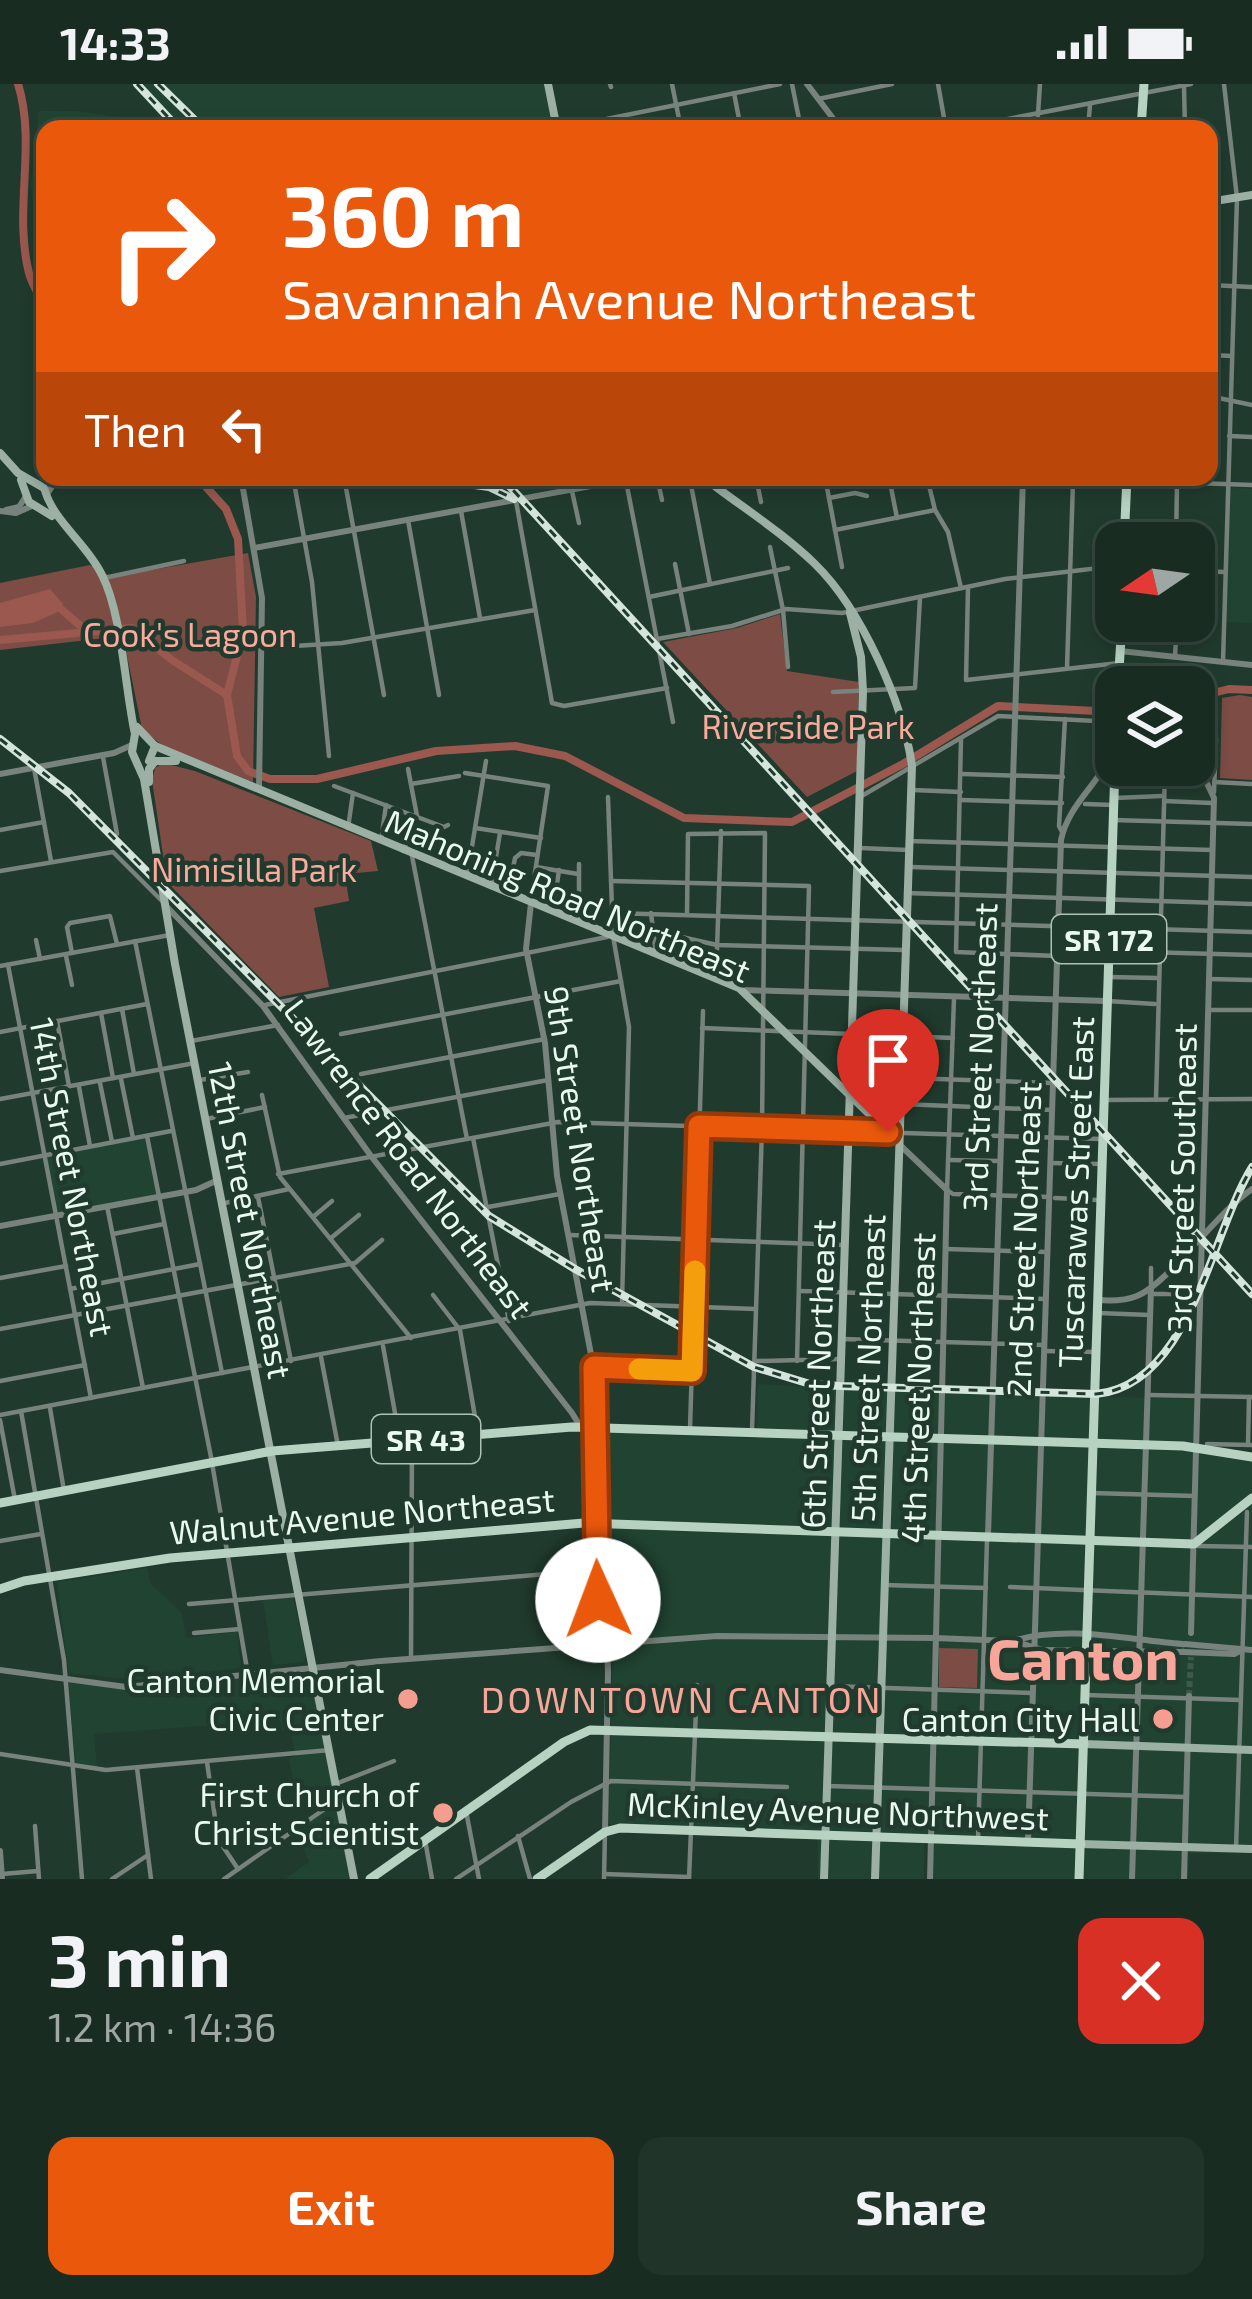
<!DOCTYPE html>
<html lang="en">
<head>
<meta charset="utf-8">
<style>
  body { margin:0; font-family:"Exo 2",sans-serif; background:#21342a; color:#f1f3f6; height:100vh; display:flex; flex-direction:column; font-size:45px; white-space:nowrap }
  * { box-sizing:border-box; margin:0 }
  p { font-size:39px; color:#9fa7a5 }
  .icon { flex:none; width:66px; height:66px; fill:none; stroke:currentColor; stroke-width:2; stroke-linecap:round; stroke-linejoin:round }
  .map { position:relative; height:1795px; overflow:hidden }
  .sheet { display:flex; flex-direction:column; background:#182c22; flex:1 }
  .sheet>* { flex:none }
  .banner { position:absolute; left:36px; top:36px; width:1182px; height:366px; border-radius:24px; box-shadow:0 6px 18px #0003,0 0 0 3px #364840; background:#ea580c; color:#fff; overflow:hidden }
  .needle { width:78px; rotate:257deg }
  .tools { position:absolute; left:1095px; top:438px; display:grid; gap:24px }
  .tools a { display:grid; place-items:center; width:120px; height:120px; border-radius:24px; background:#182c22; box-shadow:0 6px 18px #0003,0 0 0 3px #364840; font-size:60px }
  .pin { position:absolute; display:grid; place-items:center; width:102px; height:102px; color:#fff; margin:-123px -51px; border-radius:50% 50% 50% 0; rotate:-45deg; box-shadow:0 0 12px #0007 }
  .pin .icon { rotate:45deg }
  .me { position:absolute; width:132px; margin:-66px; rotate:358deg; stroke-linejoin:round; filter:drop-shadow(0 0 9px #0008) }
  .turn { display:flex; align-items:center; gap:42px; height:252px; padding:0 48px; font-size:54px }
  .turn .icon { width:156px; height:156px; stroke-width:2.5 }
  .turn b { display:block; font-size:84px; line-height:102px }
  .then { display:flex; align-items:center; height:114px; padding:0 48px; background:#0003; gap:24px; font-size:45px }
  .round { display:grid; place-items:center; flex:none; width:126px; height:126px; border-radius:24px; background:#21342a }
  .headline { display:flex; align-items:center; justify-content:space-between; height:204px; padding:0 48px }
  h1 { font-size:72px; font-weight:700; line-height:90px }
  .primary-button { display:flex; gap:24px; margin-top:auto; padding:24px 48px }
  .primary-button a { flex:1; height:138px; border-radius:24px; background:#ea580c; color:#fff; font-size:48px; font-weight:700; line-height:138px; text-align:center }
  .primary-button a+a { background:#21342a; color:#f1f3f6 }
  .status { display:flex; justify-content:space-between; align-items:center; height:84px; padding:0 60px; background:#182c22; direction:ltr }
  .status svg { height:33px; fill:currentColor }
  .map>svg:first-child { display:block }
  .built { fill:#214432 }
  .green { fill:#7c4c45 }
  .water { fill:#9b584e }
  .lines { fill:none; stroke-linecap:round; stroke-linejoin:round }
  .river { stroke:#9b584e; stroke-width:8 }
  .tertiary-tunnel { stroke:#3e584a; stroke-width:6; stroke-dasharray:6 3; stroke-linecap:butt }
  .minor { stroke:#77837c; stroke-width:4.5 }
  .tertiary { stroke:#77837c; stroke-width:6 }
  .secondary { stroke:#9cb0a4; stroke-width:8 }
  .primary { stroke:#b8d2c2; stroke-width:9 }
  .rail-casing { stroke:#d4e5db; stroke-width:8 }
  .rail { stroke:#203b2d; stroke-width:3; stroke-dasharray:9; stroke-linecap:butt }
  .route-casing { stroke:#983908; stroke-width:30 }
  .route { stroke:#ea580c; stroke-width:21 }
  .slow { stroke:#f59e0b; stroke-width:21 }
  .poi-dot { fill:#f59d8f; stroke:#203b2d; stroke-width:4.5 }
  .labels { text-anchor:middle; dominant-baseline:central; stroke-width:9; stroke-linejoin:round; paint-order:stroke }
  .shield { fill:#203b2d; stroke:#adc1b6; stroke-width:3 }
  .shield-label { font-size:30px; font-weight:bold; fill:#eafaf0 }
  .park-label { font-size:33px; fill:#faab9e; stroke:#203b2d }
  .street-label { font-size:33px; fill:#eafaf0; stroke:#203b2d }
  .poi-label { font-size:33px; fill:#eafaf0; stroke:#203b2d; text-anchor:end }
  .neighbourhood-label { font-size:36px; letter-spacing:3px; fill:#f8a699; stroke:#203b2d }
  .town-label { font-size:57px; font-weight:bold; fill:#f8a699; stroke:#203b2d }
</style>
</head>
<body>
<div class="status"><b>14:33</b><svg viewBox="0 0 49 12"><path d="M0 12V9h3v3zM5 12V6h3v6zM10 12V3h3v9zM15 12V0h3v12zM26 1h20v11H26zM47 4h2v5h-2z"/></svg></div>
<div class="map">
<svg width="1252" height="1795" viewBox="0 0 1252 1795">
  <rect width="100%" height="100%" fill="#203b2d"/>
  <g class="built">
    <polygon points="134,0 545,0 553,45 45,45 45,209 39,187 31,100 39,27 77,27 166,40"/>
    <polygon points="506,393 619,393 619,394 522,411"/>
    <polygon points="1230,404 1252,405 1252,539 1225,538"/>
    <polygon points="146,1053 158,1112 57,1131 45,1071"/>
    <polygon points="758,1300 897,1308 1196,1315 1194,1367 1252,1376 1252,1769 1189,1769 1188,1795 932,1795 932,1758 924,1751 924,1795 818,1795 818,1755 609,1740 613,1551 602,1494 604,1348 757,1355"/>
    <polygon points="147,1484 150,1499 182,1529 186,1554 237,1548 241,1584 135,1596 69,1589 57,1498"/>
    <polygon points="293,1514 306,1571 303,1578 273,1581 263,1516"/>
    <polygon points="314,1588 351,1795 285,1795 309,1778 295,1743 319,1726 304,1706 294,1702 289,1674 295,1672 291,1646 282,1646 280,1636 94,1650 97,1683 76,1679 68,1599 131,1605"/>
  </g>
  <g class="green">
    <polygon points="248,469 256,513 253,698 163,662 142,645 123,552 0,566 0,499 90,481 112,493"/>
    <polygon points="780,530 787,587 859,598 857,687 807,713 663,558 737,544"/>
    <polygon points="1240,611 1252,613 1252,696 1220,694 1222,614"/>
    <polygon points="163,679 195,687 371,757 378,787 345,790 349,817 314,824 329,903 279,913 167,798 152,696 155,684"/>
    <polygon points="939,1564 978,1565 977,1604 939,1603"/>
  </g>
  <polygon class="water" points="50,505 63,520 62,526 33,539 0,543 0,519"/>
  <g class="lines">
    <g class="river">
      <path d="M18,0C37,60 13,127 29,189C32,201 40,212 45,223"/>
      <polyline points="197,393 226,425 238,455 243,548 227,611 237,672 248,687 270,695 317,695 436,667 515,662 565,672 684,734 792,738 903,680 998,622 1116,628"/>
      <polyline points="62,526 84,545"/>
      <polyline points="0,556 132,544 172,576 227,611"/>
      <polyline points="1194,614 1229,605 1252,606"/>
    </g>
    <g class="tertiary-tunnel">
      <polyline points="1182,1564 1184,1565"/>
      <polyline points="1189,1612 1191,1573"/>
    </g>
    <g class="minor">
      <polyline points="610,0 611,3"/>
      <polyline points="672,0 681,45"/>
      <polyline points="792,0 801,45"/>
      <polyline points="938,0 946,45"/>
      <polyline points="1184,3 1185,45"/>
      <polyline points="734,9 741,45"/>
      <polyline points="818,15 892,0"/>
      <polyline points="618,33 620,45"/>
      <polyline points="557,45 780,0"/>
      <polyline points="955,45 1191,0"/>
      <polyline points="1037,45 1040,0"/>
      <polyline points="1088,45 1090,21"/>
      <polyline points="1209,201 1252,203"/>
      <polyline points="1209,271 1232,272"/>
      <polyline points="1209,312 1252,321"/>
      <polyline points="1229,352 1252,353"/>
      <polyline points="293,393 312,498 329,672"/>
      <polyline points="344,393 384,611"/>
      <polyline points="657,393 662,416"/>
      <polyline points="756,393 761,418"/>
      <polyline points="825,393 842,483"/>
      <polyline points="889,393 897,434"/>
      <polyline points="927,393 935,426 948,448 961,504"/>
      <polyline points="1024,393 1252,401"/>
      <polyline points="626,397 673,638"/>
      <polyline points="691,401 710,500"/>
      <polyline points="572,407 579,439"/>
      <polyline points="829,414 855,409 867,412"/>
      <polyline points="516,417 552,619 564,622 667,604"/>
      <polyline points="461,427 480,534"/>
      <polyline points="408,436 439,611"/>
      <polyline points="835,446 935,426"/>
      <polyline points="1176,459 1177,399"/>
      <polyline points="770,463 783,526 788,583"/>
      <polyline points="675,480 689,550"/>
      <polyline points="1194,487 1224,488"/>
      <polyline points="104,494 184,477"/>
      <polyline points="968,504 966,596 1119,579"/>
      <polyline points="649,513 788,484"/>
      <polyline points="657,555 732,542 786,525 842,529 1005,495 1116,482"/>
      <polyline points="262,564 342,559 535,526"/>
      <polyline points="1175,572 1177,537"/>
      <polyline points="1223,578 1237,114 1224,0"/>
      <polyline points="1067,584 1073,398"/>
      <polyline points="833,608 915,604 920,513"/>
      <polyline points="1212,642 1216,655 1214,708"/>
      <polyline points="961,655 956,868 1057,872"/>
      <polyline points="103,673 117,750"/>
      <polyline points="34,684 51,777"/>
      <polyline points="465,689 548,702 531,815"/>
      <polyline points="962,690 1063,693"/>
      <polyline points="1214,698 1252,700"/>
      <polyline points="411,700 459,692"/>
      <polyline points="334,702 444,743 448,741"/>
      <polyline points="913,706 961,708"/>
      <polyline points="608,713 613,852 629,943 622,1219"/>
      <polyline points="860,713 998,632 1116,638"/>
      <polyline points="1114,714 1162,712"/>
      <polyline points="961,716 1062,719"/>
      <polyline points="1164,717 1212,719"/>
      <polyline points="1085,720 1113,721"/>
      <polyline points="1113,736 1252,740"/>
      <polyline points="348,744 353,709"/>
      <polyline points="475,744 541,754"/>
      <polyline points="0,746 44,738"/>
      <polyline points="1062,748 1059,742 1065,635"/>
      <polyline points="381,757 386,721"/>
      <polyline points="908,757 1212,766"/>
      <polyline points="860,764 908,766"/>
      <polyline points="403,767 417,732 408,685"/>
      <polyline points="412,772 467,1055"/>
      <polyline points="536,783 578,790"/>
      <polyline points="910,783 1252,793"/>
      <polyline points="0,787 113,768 165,820"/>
      <polyline points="467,793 486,677"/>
      <polyline points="611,797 809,802 797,1277"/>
      <polyline points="491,803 500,749"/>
      <polyline points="906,809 1252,820"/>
      <polyline points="508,810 515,774 521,769 537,771"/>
      <polyline points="553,828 559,786"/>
      <polyline points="612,829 1252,848"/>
      <polyline points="651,829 656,870"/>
      <polyline points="687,831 688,750 765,749 762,1044 752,1347"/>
      <polyline points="579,838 579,780"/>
      <polyline points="655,847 717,861 904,866"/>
      <polyline points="36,856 40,875"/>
      <polyline points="135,857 222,1289"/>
      <polyline points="1109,867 1252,871"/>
      <polyline points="72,869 67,843 70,839 110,832 117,860"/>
      <polyline points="66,872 72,901"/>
      <polyline points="8,881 91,1314"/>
      <polyline points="0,882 170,851"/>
      <polyline points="1108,893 1157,894"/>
      <polyline points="716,895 721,747"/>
      <polyline points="1209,895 1252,896"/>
      <polyline points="954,915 947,1106 953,1110 1049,1113"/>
      <polyline points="1107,917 1155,920"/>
      <polyline points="265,921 607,853"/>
      <polyline points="122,925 134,990"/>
      <polyline points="1209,926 1252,926"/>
      <polyline points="101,929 113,994"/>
      <polyline points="57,937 69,1002"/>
      <polyline points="702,944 953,954"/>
      <polyline points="0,948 147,920"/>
      <polyline points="341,950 621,897"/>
      <polyline points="191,957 278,941"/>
      <polyline points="361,990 545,955"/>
      <polyline points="850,992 1052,999"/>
      <polyline points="121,995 133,1054"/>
      <polyline points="200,996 248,988"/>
      <polyline points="100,999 112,1058"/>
      <polyline points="79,1003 90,1062"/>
      <polyline points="58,1007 70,1066"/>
      <polyline points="262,1011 280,1093 411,1254"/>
      <polyline points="0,1015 195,979"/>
      <polyline points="1104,1016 1252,1015"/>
      <polyline points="1156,1016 1165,686"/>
      <polyline points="901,1020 1052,1026"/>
      <polyline points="344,1034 548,996"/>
      <polyline points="206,1035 265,1023"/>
      <polyline points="903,1049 1102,1055"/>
      <polyline points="147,1052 211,1373 248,1591"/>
      <polyline points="473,1054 509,1237"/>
      <polyline points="951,1076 999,1077"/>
      <polyline points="1050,1079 1102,1080"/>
      <polyline points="0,1080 171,1047"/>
      <polyline points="278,1090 558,1038 886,1048"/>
      <polyline points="258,1113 291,1277"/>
      <polyline points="1055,1114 1097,1116"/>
      <polyline points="225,1119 289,1105"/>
      <polyline points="107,1122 143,1304"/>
      <polyline points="488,1123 560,1110"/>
      <polyline points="313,1133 332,1117"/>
      <polyline points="113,1150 164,1140"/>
      <polyline points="569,1151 845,1161"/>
      <polyline points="331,1154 359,1131"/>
      <polyline points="946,1165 1047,1168"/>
      <polyline points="0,1194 66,1182"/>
      <polyline points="1151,1202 1151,1184"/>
      <polyline points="70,1205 200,1180"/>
      <polyline points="800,1207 1045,1215"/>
      <polyline points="1151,1210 1190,1210"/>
      <polyline points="433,1211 460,1246 478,1350"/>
      <polyline points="1098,1229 1150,1231"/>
      <polyline points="0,1245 355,1179 382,1156"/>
      <polyline points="842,1255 1044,1261"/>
      <polyline points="383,1262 400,1357"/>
      <polyline points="1044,1267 1097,1268"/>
      <polyline points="321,1273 338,1362"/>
      <polyline points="757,1277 841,1275"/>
      <polyline points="594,1283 690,1287"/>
      <polyline points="0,1297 85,1281"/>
      <polyline points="1148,1311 1252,1313"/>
      <polyline points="50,1324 64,1407"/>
      <polyline points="21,1327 64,1576 82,1795"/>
      <polyline points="0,1331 590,1219 756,1225"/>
      <polyline points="0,1336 15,1416"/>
      <polyline points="690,1345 703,927"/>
      <polyline points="1207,1360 1252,1361"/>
      <polyline points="1248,1361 1249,1313"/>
      <polyline points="1092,1409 1195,1412"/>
      <polyline points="0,1457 41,1450"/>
      <polyline points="1198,1462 1252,1463"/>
      <polyline points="884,1501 986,1504"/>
      <polyline points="1010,1503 1252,1513"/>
      <polyline points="189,1520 595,1486"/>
      <polyline points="194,1549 240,1545"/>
      <polyline points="411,1575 412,1356"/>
      <polyline points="830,1602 1033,1609"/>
      <polyline points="1086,1611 1240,1616"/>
      <polyline points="0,1670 106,1686 330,1666"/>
      <polyline points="207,1678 218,1755 238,1785"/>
      <polyline points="137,1684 151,1795"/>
      <polyline points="338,1699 394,1677"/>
      <polyline points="827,1702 1186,1713"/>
      <polyline points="466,1727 479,1795"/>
      <polyline points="35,1742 39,1795"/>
      <polyline points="518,1752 530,1795"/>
      <polyline points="425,1756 432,1795"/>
      <polyline points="978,1756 987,1456"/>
      <polyline points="1236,1765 1247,1428"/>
      <polyline points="2,1790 38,1787"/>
      <polyline points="604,1790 689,1793"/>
      <polyline points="112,1795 148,1771"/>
      <polyline points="224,1795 339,1715"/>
      <polyline points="456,1795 571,1718 611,1697 787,1703"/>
      <polyline points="604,1795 605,1748"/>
      <polyline points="689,1795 697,1601"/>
    </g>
    <g class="tertiary">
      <polyline points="807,0 841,45"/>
      <polyline points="241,393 262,514 259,704"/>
      <polyline points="47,410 58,393"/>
      <polyline points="6,426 19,423 26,412"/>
      <polyline points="0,427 16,429 34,421"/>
      <polyline points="254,464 640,393"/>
      <polyline points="1120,567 1252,581"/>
      <polyline points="1189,681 1204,693 1214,714 1191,1549"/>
      <polyline points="0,690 114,669 132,661"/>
      <polyline points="531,819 526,865 545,959 557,1092 597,1302 595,1496 607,1560 608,1588 605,1748"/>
      <polyline points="167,823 263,922 371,1072 572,1329 596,1368"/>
      <polyline points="743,906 1107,917"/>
      <polyline points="901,1062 947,1106 930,1795"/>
      <polyline points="0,1142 196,1106 218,1096"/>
      <path d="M1098,1216C1111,1217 1125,1217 1137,1212C1169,1199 1215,1130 1252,1105"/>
      <polyline points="988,1451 1023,393"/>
      <path d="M1016,1556C1070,1541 1128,1556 1182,1560"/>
      <polyline points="1185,1560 1252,1566"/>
      <polyline points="1184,1568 1234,1570 1242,1566"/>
      <polyline points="0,1586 126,1603 381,1577 717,1552 934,1554 1013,1557 1043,1566 1182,1568"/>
      <path d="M1028,1757L1061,756C1069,718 1101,700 1113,664"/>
      <polyline points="0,1767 2,1795"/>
      <polyline points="1132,1795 1151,1204"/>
      <polyline points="1184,1795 1189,1612"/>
    </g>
    <g class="secondary">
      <polyline points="548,0 557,45"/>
      <polyline points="1209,118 1252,111"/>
      <path d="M0,369L18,389L44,404C54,439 86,458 102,491C122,530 125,605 135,650L132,668L144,695L175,880L354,1795"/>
      <path d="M703,393C740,422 781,447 815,480C861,525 903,618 912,682L875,1795"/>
      <polyline points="21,396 29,418 52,432"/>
      <polyline points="137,643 155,662 149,677"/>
      <polyline points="155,662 739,904 898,1058"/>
      <polyline points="149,698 149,685 155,677 176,677"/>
      <polyline points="1084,1660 1252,1666"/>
      <polyline points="1081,1760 1252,1765"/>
      <polyline points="824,1795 863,607 861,573 850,529"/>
    </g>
    <g class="primary">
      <polyline points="1141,45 1144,0"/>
      <polyline points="1124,459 1127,393"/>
      <polyline points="1118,603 1122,537"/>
      <polyline points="0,1419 272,1367 572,1343 1183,1362 1252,1373"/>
      <polyline points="0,1505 24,1497 170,1474 584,1439 1194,1460 1252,1414"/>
      <polyline points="370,1795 564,1658 590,1646 1084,1660"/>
      <polyline points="537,1795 605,1748 620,1744 1081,1760"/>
      <polyline points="1079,1795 1116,651"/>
    </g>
    <defs>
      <g id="rail">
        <polyline points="137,0 179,45"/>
        <polyline points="158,0 204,45"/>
        <polyline points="501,393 1252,1210"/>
        <polyline points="446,397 489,403 514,415"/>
        <path d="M0,655L69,709L489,1132L575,1185L754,1283L810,1300L840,1302L1096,1310C1191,1301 1210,1151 1252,1083"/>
      </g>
    </defs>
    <use href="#rail" class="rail-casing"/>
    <use href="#rail" class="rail"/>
  </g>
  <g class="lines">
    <defs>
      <polyline id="route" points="598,1516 594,1283 692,1287 699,1042 888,1048"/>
    </defs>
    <use href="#route" class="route-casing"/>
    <use href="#route" class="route"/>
    <polyline class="slow" points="639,1285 692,1287 695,1187"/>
  </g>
  <g class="poi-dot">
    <circle cx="408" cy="1615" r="12"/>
    <circle cx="1163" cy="1635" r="12"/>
    <circle cx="443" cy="1729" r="12"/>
  </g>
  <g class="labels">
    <g class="shield">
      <rect x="1052" y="831" width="114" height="48" rx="9"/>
      <rect x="372" y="1331" width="108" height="48" rx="9"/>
    </g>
    <g class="shield-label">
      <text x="1109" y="855">SR 172</text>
      <text x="426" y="1355">SR 43</text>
    </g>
    <g class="park-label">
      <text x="190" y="550">Cook's Lagoon</text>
      <text x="808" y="642">Riverside Park</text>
      <text x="254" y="785">Nimisilla Park</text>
    </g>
    <g class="street-label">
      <text transform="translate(568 811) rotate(23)">Mahoning Road Northeast</text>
      <text transform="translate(979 973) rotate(-88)">3rd Street Northeast</text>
      <text transform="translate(581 1055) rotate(81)">9th Street Northeast</text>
      <text transform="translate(409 1074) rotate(53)">Lawrence Road Northeast</text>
      <text transform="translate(73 1093) rotate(79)">14th Street Northeast</text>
      <text transform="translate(1181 1094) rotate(-89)">3rd Street Southeast</text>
      <text transform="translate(1075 1108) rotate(-88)">Tuscarawas Street East</text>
      <text transform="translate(251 1136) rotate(79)">12th Street Northeast</text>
      <text transform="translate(1023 1155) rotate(-88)">2nd Street Northeast</text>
      <text transform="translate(867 1284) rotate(-88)">5th Street Northeast</text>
      <text transform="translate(817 1290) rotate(-88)">6th Street Northeast</text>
      <text transform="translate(917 1304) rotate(-88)">4th Street Northeast</text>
      <text transform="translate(362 1431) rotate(-5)">Walnut Avenue Northeast</text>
      <text transform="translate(838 1726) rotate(2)">McKinley Avenue Northwest</text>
    </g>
    <g class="poi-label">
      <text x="384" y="1596">Canton Memorial<tspan x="384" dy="38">Civic Center</tspan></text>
      <text x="1139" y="1635">Canton City Hall</text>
      <text x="419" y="1710">First Church of<tspan x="419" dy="38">Christ Scientist</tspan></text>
    </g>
    <g class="neighbourhood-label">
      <text x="682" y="1614">DOWNTOWN CANTON</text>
    </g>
    <g class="town-label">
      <text x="1083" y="1573">Canton</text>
    </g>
  </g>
</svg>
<div class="tools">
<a><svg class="needle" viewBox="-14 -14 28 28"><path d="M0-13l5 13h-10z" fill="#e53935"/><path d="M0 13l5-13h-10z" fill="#9fa7a5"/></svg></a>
<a><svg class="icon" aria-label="layers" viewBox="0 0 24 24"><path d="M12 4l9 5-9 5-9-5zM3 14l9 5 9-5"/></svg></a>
</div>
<div class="pin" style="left:888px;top:1048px;background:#d93025"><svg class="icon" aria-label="arrive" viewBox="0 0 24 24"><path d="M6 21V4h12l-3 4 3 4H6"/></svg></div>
<svg class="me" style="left:598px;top:1516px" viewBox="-20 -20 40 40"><circle r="19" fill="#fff"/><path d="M0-13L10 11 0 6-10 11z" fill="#ea580c"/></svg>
<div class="banner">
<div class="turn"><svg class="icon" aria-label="right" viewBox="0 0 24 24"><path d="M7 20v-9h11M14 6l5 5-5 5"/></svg><div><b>360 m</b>Savannah Avenue Northeast</div></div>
<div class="then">Then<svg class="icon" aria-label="left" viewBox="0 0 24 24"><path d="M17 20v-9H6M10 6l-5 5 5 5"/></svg></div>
</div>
</div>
<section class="sheet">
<div class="headline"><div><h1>3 min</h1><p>1.2 km · 14:36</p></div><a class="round" style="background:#d93025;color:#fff"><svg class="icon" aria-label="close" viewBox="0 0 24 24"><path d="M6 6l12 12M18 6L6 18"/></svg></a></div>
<div class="primary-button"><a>Exit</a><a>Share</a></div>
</section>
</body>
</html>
